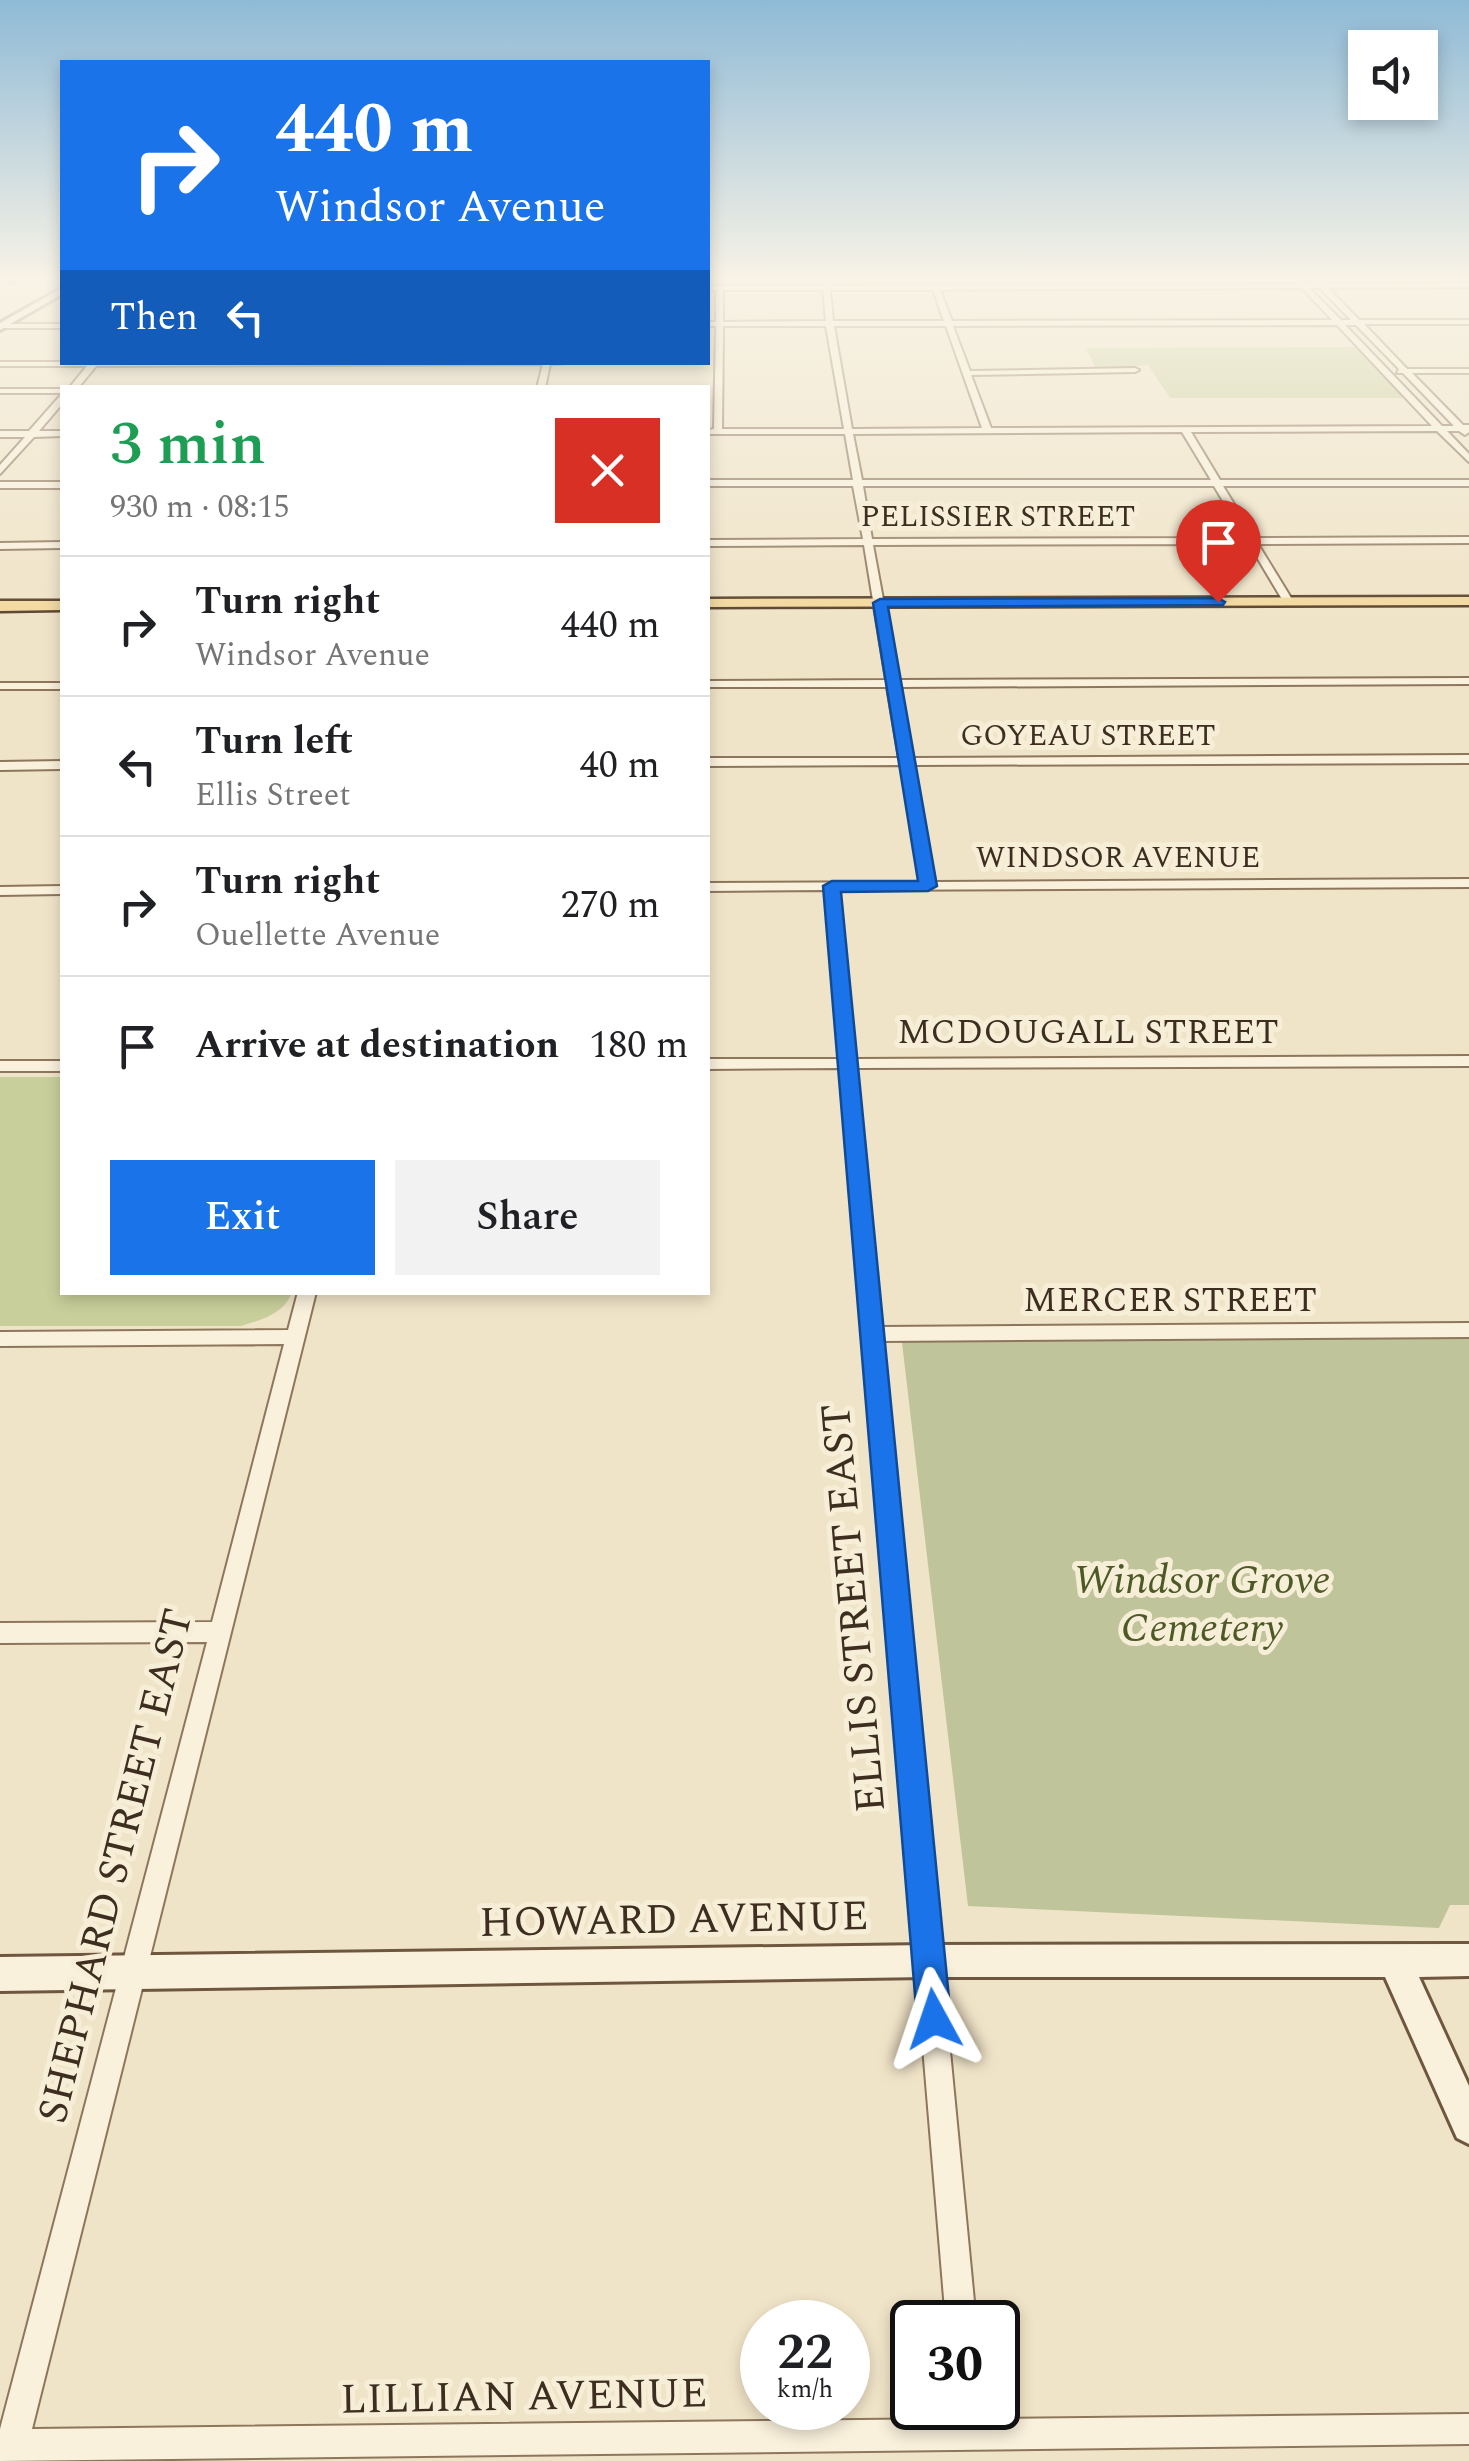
<!DOCTYPE html>
<html lang="en">
<head>
<meta charset="utf-8">
<style>
  body { margin:0; font-family:Spectral,serif; background:#f2f2f2; color:#202124; height:100vh; display:flex; flex-direction:column; font-size:38px; white-space:nowrap }
  * { box-sizing:border-box; margin:0 }
  p { font-size:32px; color:#757577 }
  .icon { flex:none; width:55px; height:55px; fill:none; stroke:currentColor; stroke-width:2; stroke-linecap:round; stroke-linejoin:round }
  .map { position:relative; flex:1; overflow:hidden }
  .sheet { position:absolute; left:60px; top:385px; width:650px; height:910px; display:flex; flex-direction:column; background:#fff; border-radius:0px; box-shadow:0 5px 15px #0003 }
  .sheet>* { flex:none }
  .top-card { position:absolute; left:60px; top:60px; width:650px; height:305px; border-radius:0px; box-shadow:0 5px 15px #0003; background:#1a73e8; color:#fff; overflow:hidden }
  .tools { position:absolute; left:1348px; top:30px; display:grid; gap:20px }
  .tools a { display:grid; place-items:center; width:90px; height:90px; border-radius:0px; background:#fff; box-shadow:0 5px 15px #0003; font-size:50px }
  .speed { position:absolute; left:740px; top:2300px; display:flex; gap:20px; font-size:50px; font-weight:700; text-align:center }
  .speed>* { display:grid; place-content:center; width:130px; height:130px; border-radius:50%; background:#fff; box-shadow:0 5px 15px #0003; line-height:1 }
  .speed small { font-size:25px; font-weight:400 }
  .speed .limit { border:5px solid #111; border-radius:15px; background:#fff; color:#111 }
  .pin { position:absolute; display:grid; place-items:center; width:85px; height:85px; color:#fff; margin:-102px -42px; border-radius:50% 50% 50% 0; rotate:-45deg; box-shadow:0 0 10px #0007 }
  .pin .icon { rotate:45deg }
  .me { position:absolute; width:110px; margin:-55px; rotate:355deg; stroke-linejoin:round; filter:drop-shadow(0 0 8px #0008) }
  .turn { display:flex; align-items:center; gap:35px; height:210px; padding:0 50px; font-size:45px }
  .turn .icon { width:130px; height:130px; stroke-width:2.5 }
  .turn b { display:block; font-size:70px; line-height:85px }
  .then { display:flex; align-items:center; height:95px; padding:0 50px; background:#0003; gap:20px; font-size:38px }
  .round { display:grid; place-items:center; flex:none; width:105px; height:105px; border-radius:0px; background:#f2f2f2 }
  .summary { display:flex; align-items:center; justify-content:space-between; height:170px; padding:0 50px }
  h1 { font-size:60px; font-weight:600; line-height:75px; color:#1e9e55 }
  .button { display:flex; gap:20px; margin-top:auto; padding:20px 50px }
  .button a { flex:1; height:115px; border-radius:0px; background:#1a73e8; color:#fff; font-size:40px; font-weight:600; line-height:115px; text-align:center }
  .button a+a { background:#f2f2f2; color:#202124 }
  ul { padding:0; list-style:none }
  li { display:flex; align-items:center; gap:30px; height:140px; padding:0 50px; border-top:2px solid #e0e0e0 }
  li div { flex:1 }
  li b { display:block; font-size:38px }
  li em { font-style:normal }
  .map>svg:first-child { display:block }
  .green { fill:#c9cf9b }
  .cemetery { fill:#bfc49a }
  .lines { fill:none; stroke-linecap:round; stroke-linejoin:round }
  .street-casing { stroke:#8d765c; stroke-width:4 }
  .secondary-casing { stroke:#6f573f; stroke-width:6 }
  .primary-casing { stroke:#5b4430; stroke-width:5 }
  .street { fill:#faf1dc; fill-rule:evenodd }
  .secondary { fill:#faf1dc; fill-rule:evenodd }
  .primary { fill:#f3d9a0; fill-rule:evenodd }
  .rail-casing { stroke:#3d2e20; stroke-width:4 }
  .rail { stroke:#f7eed8; stroke-width:2.5; stroke-dasharray:9; stroke-linecap:butt }
  .route { fill:#1a73e8; stroke:#114b97; stroke-width:2.5 }
  .labels { text-anchor:middle; dominant-baseline:central; stroke-width:10; stroke-linejoin:round; paint-order:stroke }
  .far-street-label { font-size:30px; fill:#3d2e20; stroke:#f7eed8 }
  .street-label { font-size:35px; fill:#3d2e20; stroke:#f7eed8 }
  .near-park-label { font-size:42px; font-style:italic; fill:#4d5a26; stroke:#f7eed8 }
  .near-street-label { font-size:42px; fill:#3d2e20; stroke:#f7eed8 }
</style>
</head>
<body>
<div class="map">
<svg width="1469" height="2461" viewBox="0 0 1469 2461">
  <rect width="100%" height="100%" fill="#f0e4c8"/>
  <g class="green">
    <polygon points="1357,347 1405,398 1170,398 1148,365 1097,371 1086,348"/>
    <path d="M0,1077H62V1292L292,1293C282,1315 263,1319 241,1326H0Z"/>
  </g>
  <polygon class="cemetery" points="901,1334 1469,1336 1469,1905 1450,1905 1439,1928 968,1906"/>
  <g class="lines">
    <defs>
      <g id="street">
        <path d="M830,279L833,281L831,286L932,285L935,283L939,285L1298,284L1301,281L1306,284L1319,281L1323,284L1469,283V287L1328,288L1359,320H1469V324H1364L1407,369H1469V373H1412L1463,425H1469V432L1465,435L1459,431H1447L1469,454V462L1437,431L1191,432L1220,480H1469V486H1223L1255,538L1469,537V543L1258,544L1293,601L1288,604L1283,601L1249,544L873,545L898,680L1469,678V684L899,687L912,758L1469,755V763L913,765L934,882L1469,879V887L839,890L855,1059L1469,1056V1066L856,1068L881,1327L1469,1323V1337L882,1341L976,2322H946L841,1068L708,1069V1059H840L826,890L708,891V883L920,882L901,765L708,766V758H899L887,687H708V681L886,680L864,545L708,546V540L863,539L853,486H708V480H853L845,434H708V430L714,429L716,326H708V322H716V290H708V286H824ZM1302,288L1332,320L952,321L940,290ZM1309,288H1320L1351,320H1341ZM723,290H823L826,321L723,322ZM830,290H933L944,321H833ZM1337,325L1432,426L991,428L971,375L1135,372L1139,370L1135,368L970,371L953,326ZM1345,325H1356L1399,369L1397,373H1403L1454,426H1442ZM723,326H826L844,429H722ZM834,326H946L982,428L852,429ZM1182,432L1211,480H862L853,434ZM863,486H1214L1245,538L872,539Z"/>
        <polygon points="0,324 62,324 62,328 2,328"/>
        <polygon points="0,362 590,362 550,364 545,388 537,388 543,364 96,366 78,388 69,388 87,366 0,366"/>
        <rect x="0" y="389" width="62" height="4"/>
        <polygon points="59,397 62,397 62,404 39,431 62,431 62,436 34,437 0,474 0,465 25,437 0,437 0,431 29,431"/>
        <rect x="0" y="482" width="62" height="6"/>
        <polygon points="62,542 62,548 0,549 0,543"/>
        <rect x="0" y="683" width="62" height="6"/>
        <polygon points="62,761 62,769 0,770 0,762"/>
        <polygon points="62,886 62,894 0,895 0,887"/>
        <rect x="0" y="1061" width="62" height="10"/>
        <polygon points="298,1292 316,1292 32,2429 954,2419 954,2408 984,2408 985,2419 1469,2414 1469,2444 0,2461 0,2429 207,1642 0,1643 0,1623 212,1622 284,1344 0,1346 0,1332 288,1330"/>
      </g>
      <g id="secondary">
        <polygon points="62,288 62,294 0,330 0,323"/>
        <polygon points="1469,1944 1469,1976 1419,1977 1469,2086 1469,2144 1457,2138 1385,1977 928,1977 0,1991 0,1957 928,1945"/>
      </g>
      <g id="primary">
        <polygon points="1469,597 1469,605 708,607 708,599"/>
        <polygon points="0,601 62,601 62,610 0,611"/>
      </g>
    </defs>
    <use href="#street" class="street-casing"/>
    <use href="#secondary" class="secondary-casing"/>
    <use href="#primary" class="primary-casing"/>
    <use href="#street" class="street"/>
    <use href="#secondary" class="secondary"/>
    <use href="#primary" class="primary"/>
    <defs>
      <polyline id="rail" points="0,284 62,277"/>
    </defs>
    <use href="#rail" class="rail-casing"/>
    <use href="#rail" class="rail"/>
  </g>
  <linearGradient id="sky" x2="0" y2="1"><stop stop-color="#8fbad6"/><stop offset="0.45" stop-color="#f8f3e6"/><stop offset="1" stop-color="#f8f3e6" stop-opacity="0"/></linearGradient>
  <rect width="1469" height="620" fill="url(#sky)"/>
  <polygon class="route" points="1218,598 1225,602 1223,605 888,607 937,886 928,891 841,892 951,2019 946,2031 934,2036 922,2031 917,2019 823,886 832,881 918,881 873,603 880,599"/>
  <g class="labels">
    <g class="far-street-label">
      <text x="998" y="517">PELISSIER STREET</text>
      <text x="1088" y="736">GOYEAU STREET</text>
      <text x="1118" y="858">WINDSOR AVENUE</text>
    </g>
    <g class="street-label">
      <text x="1088" y="1032">MCDOUGALL STREET</text>
      <text x="1170" y="1300">MERCER STREET</text>
    </g>
    <g class="near-park-label">
      <text x="1202" y="1580">Windsor Grove<tspan x="1202" dy="48">Cemetery</tspan></text>
    </g>
    <g class="near-street-label">
      <text transform="translate(854 1608) rotate(-95)">ELLIS STREET EAST</text>
      <text transform="translate(116 1866) rotate(-76)">SHEPHARD STREET EAST</text>
      <text transform="translate(674 1920) rotate(-1)">HOWARD AVENUE</text>
      <text transform="translate(524 2397) rotate(-1)">LILLIAN AVENUE</text>
    </g>
  </g>
</svg>
<div class="tools">
<a><svg class="icon" aria-label="sound" viewBox="0 0 24 24"><path d="M4 9h4l5-4v14l-5-4H4zM17 9q2 3 0 6"/></svg></a>
</div>
<div class="speed"><div>22<small>km/h</small></div><div class="limit">30</div></div>
<div class="pin" style="left:1218px;top:602px;background:#d93025"><svg class="icon" aria-label="arrive" viewBox="0 0 24 24"><path d="M6 21V4h12l-3 4 3 4H6"/></svg></div>
<svg class="me" style="left:934px;top:2019px" viewBox="-20 -20 40 40"><path d="M0-17L14 15 0 8-14 15z" fill="#1a73e8" stroke="#fff" stroke-width="4"/></svg>
<div class="top-card">
<div class="turn"><svg class="icon" aria-label="right" viewBox="0 0 24 24"><path d="M7 20v-9h11M14 6l5 5-5 5"/></svg><div><b>440 m</b>Windsor Avenue</div></div>
<div class="then">Then<svg class="icon" aria-label="left" viewBox="0 0 24 24"><path d="M17 20v-9H6M10 6l-5 5 5 5"/></svg></div>
</div>
<section class="sheet">
<div class="summary"><div><h1>3 min</h1><p>930 m · 08:15</p></div><a class="round" style="background:#d93025;color:#fff"><svg class="icon" aria-label="close" viewBox="0 0 24 24"><path d="M6 6l12 12M18 6L6 18"/></svg></a></div>
<ul>
<li><svg class="icon" aria-label="right" viewBox="0 0 24 24"><path d="M7 20v-9h11M14 6l5 5-5 5"/></svg><div><b>Turn right</b><p>Windsor Avenue</p></div><em>440 m</em></li>
<li><svg class="icon" aria-label="left" viewBox="0 0 24 24"><path d="M17 20v-9H6M10 6l-5 5 5 5"/></svg><div><b>Turn left</b><p>Ellis Street</p></div><em>40 m</em></li>
<li><svg class="icon" aria-label="right" viewBox="0 0 24 24"><path d="M7 20v-9h11M14 6l5 5-5 5"/></svg><div><b>Turn right</b><p>Ouellette Avenue</p></div><em>270 m</em></li>
<li><svg class="icon" aria-label="arrive" viewBox="0 0 24 24"><path d="M6 21V4h12l-3 4 3 4H6"/></svg><div><b>Arrive at destination</b></div><em>180 m</em></li>
</ul>
<div class="button"><a>Exit</a><a>Share</a></div>
</section>
</div>
</body>
</html>
